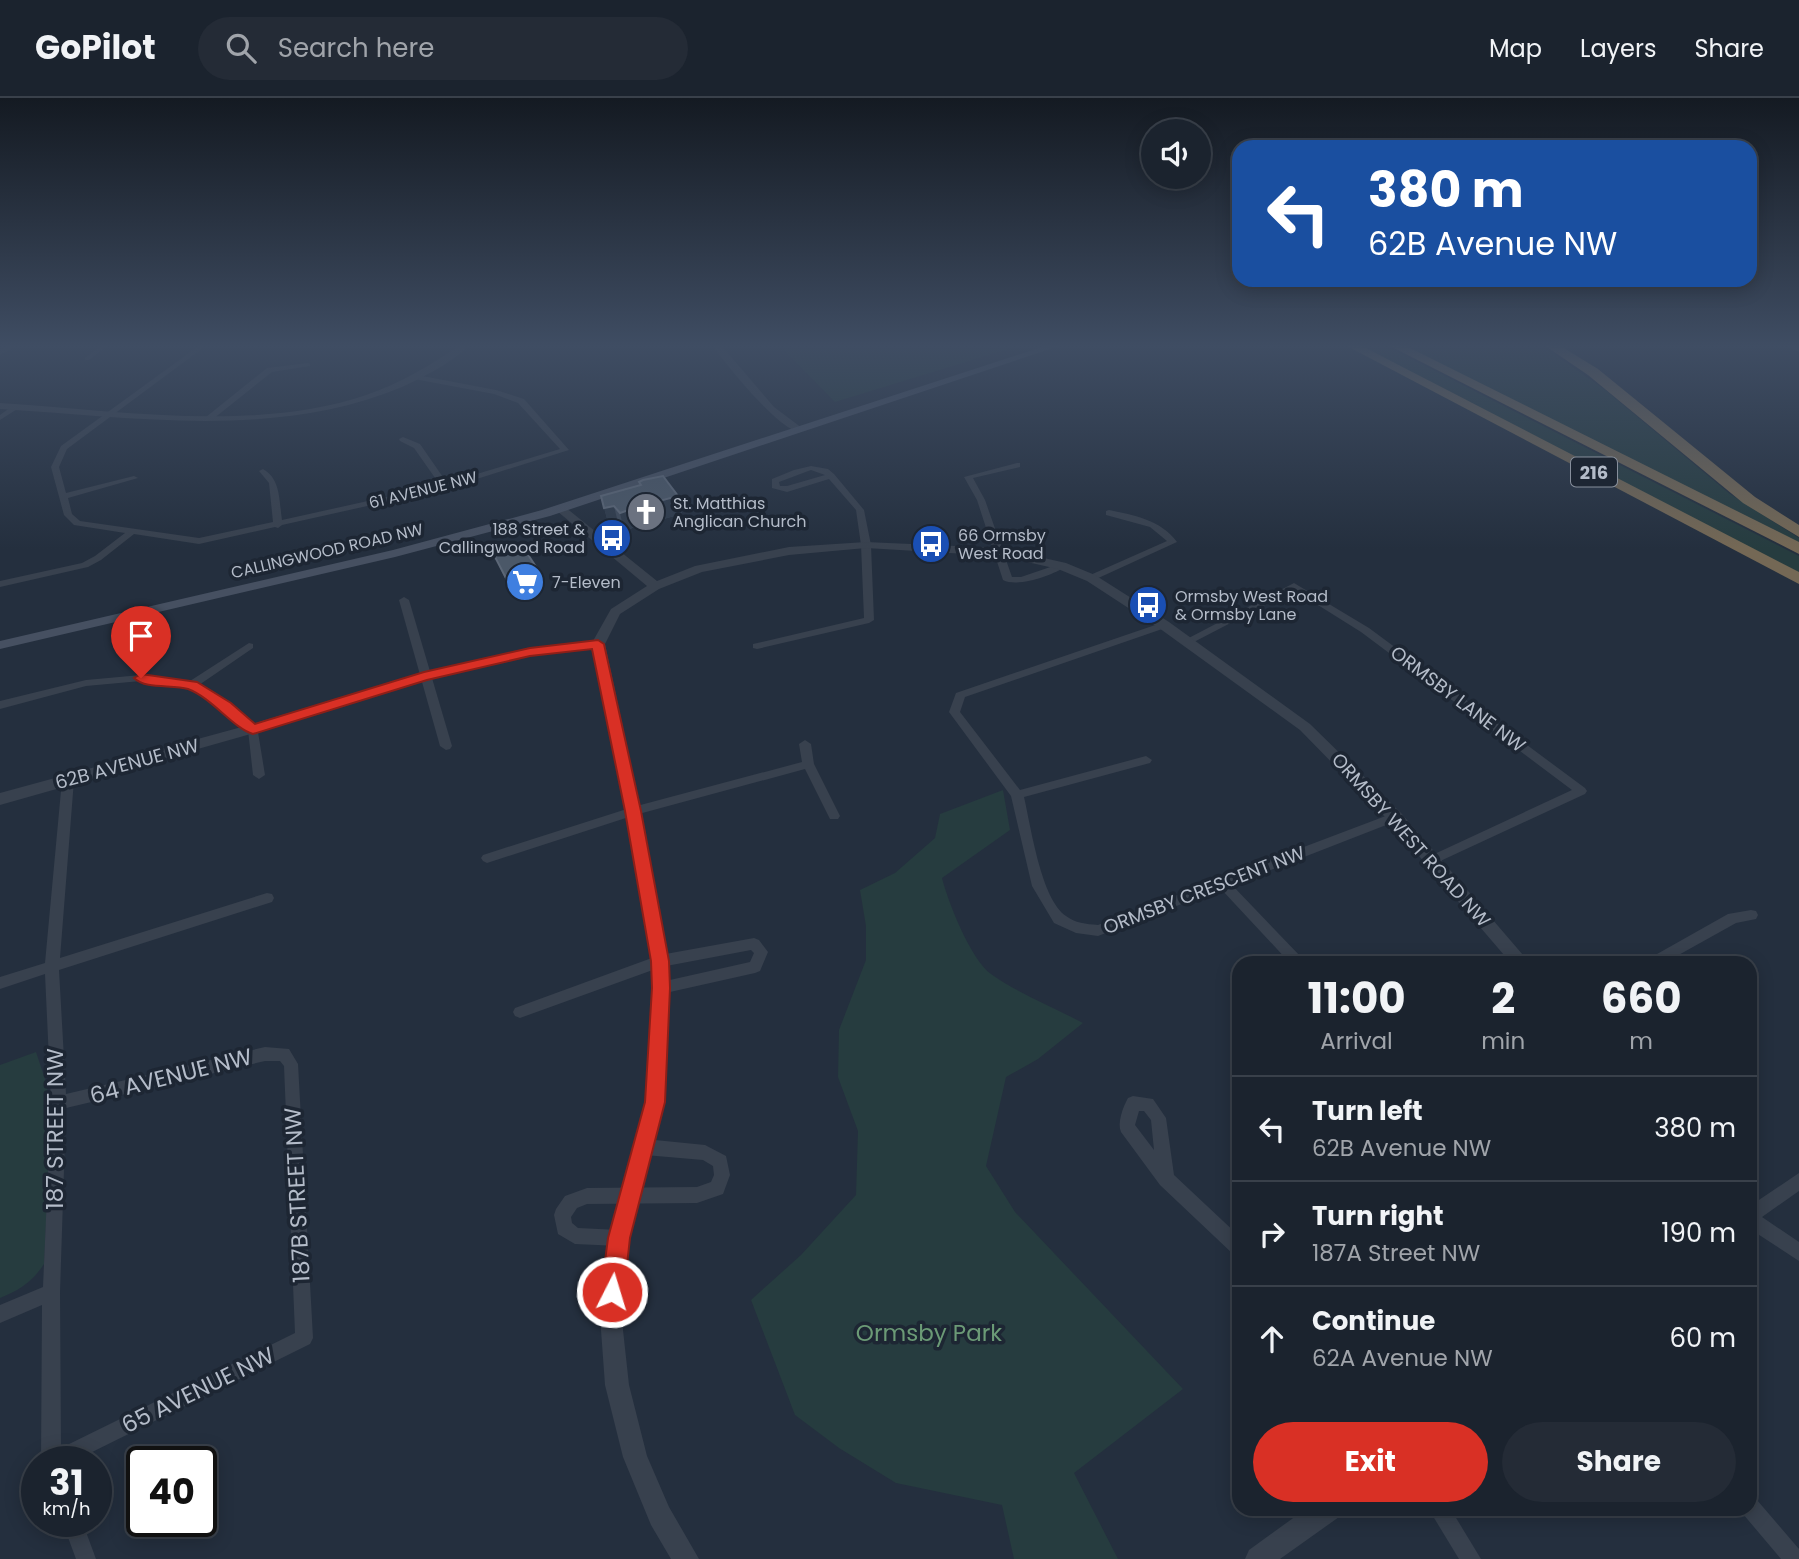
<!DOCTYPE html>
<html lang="en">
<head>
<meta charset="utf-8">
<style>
  body { margin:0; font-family:Poppins,sans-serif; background:#242b36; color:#f1f3f6; height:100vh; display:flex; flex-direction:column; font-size:26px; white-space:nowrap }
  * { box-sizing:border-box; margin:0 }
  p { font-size:23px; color:#a0a4aa }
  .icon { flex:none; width:38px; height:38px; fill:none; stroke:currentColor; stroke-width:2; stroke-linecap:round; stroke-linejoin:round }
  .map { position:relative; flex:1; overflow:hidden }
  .sheet { position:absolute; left:1232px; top:858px; width:525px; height:560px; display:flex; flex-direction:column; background:#1b232e; border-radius:21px; box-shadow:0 4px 18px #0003,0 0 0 2px #39404a }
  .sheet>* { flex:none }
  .guide { position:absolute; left:1232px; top:42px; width:525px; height:147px; border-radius:21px; box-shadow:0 4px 18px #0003,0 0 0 2px #39404a; background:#1a4fa0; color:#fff; overflow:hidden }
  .controls { position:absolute; left:1141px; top:21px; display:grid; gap:14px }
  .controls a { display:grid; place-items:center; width:70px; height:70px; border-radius:50%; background:#1b232e; box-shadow:0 4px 18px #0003,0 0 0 2px #39404a; font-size:35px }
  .speed { position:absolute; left:21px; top:1348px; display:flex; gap:14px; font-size:35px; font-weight:700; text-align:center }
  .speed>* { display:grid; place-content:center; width:91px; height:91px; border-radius:50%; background:#1b232e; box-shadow:0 4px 18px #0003,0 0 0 2px #39404a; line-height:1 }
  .speed small { font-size:18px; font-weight:400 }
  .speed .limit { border:4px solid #111; border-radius:10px; background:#fff; color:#111 }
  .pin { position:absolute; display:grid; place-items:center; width:60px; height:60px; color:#fff; margin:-72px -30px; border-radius:50% 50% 50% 0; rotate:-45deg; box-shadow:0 0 7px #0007 }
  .pin .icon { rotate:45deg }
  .me { position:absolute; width:77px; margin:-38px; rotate:5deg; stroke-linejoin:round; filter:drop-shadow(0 0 5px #0008) }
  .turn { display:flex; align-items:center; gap:24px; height:147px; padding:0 21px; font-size:32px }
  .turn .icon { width:91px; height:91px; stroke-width:2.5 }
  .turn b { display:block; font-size:49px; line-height:60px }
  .eta { display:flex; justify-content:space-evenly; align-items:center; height:119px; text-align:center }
  .eta b { font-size:42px; font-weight:700; line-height:49px }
  .primary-button { display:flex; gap:14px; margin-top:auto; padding:14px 21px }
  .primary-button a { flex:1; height:80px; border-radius:42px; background:#d93025; color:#fff; font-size:28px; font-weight:700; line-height:80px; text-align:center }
  .primary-button a+a { background:#242b36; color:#f1f3f6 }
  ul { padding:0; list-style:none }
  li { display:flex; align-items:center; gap:21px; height:105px; padding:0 21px; border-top:2px solid #39404a }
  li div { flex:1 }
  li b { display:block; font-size:26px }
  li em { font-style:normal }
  header { display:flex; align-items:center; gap:42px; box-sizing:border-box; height:98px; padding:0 35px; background:#1b232e; border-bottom:2px solid #39404a }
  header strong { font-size:33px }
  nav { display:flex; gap:38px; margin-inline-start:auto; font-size:24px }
  .search { width:490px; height:63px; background:#242b36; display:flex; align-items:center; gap:18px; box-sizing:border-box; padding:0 24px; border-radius:38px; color:#a0a4aa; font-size:26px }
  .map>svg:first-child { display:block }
  .green { fill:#263c3f }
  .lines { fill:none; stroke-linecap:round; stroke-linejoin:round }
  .minor { fill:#38414e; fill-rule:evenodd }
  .tertiary { fill:#38414e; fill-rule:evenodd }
  .secondary { fill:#465061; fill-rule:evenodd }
  .motorway { fill:#746855; fill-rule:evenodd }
  .wall { fill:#3f4b5c }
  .shaded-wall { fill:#2f3b4b }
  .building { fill:#4b5868; stroke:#5c6777; stroke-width:2 }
  .route { fill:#d93025; stroke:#8d1f18; stroke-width:2 }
  .labels { text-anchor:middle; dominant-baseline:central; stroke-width:7; stroke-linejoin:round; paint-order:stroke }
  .far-street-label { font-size:16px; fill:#b4bcc9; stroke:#1d2633 }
  .far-poi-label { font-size:16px; fill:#b4bcc9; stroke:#1d2633; text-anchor:start }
  .shield { fill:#1d2633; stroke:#878f9c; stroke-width:2 }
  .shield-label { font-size:18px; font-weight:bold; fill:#b4bcc9 }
  .street-label { font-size:19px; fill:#b4bcc9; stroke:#1d2633 }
  .near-street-label { font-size:23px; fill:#b4bcc9; stroke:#1d2633 }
  .near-park-label { font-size:23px; fill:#6b9a76; stroke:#1d2633 }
</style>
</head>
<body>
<header>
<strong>GoPilot</strong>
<div class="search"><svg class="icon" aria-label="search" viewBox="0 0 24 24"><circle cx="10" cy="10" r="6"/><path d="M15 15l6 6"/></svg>Search here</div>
<nav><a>Map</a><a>Layers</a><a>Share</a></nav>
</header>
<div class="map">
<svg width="1799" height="1461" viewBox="0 0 1799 1461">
  <rect width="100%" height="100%" fill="#242f3e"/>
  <g class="green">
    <polygon points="779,247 1021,247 835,304"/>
    <polygon points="1358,247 1384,247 1799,458 1799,475"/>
    <polygon points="1401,247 1541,247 1604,291 1730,396 1799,440 1799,446"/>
    <path d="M1003,692L1010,732L942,780C948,804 971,862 991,876C1019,896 1053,909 1083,925L1038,961L1006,979L986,1068L1015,1114L1183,1291L1074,1375L1118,1461H1014L1002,1407L896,1385L839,1350L795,1317L751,1202L801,1157L856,1097L858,1033L838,979L839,932L866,862V828L860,792L895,775L935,740L940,716Z"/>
    <path d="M36,954L47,987L50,1046L44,1166C32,1184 20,1192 0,1200V967Z"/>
  </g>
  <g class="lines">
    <g class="minor">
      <polygon points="10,247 18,247 0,257 0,252"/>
      <polygon points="101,247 108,247 89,262 85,262 85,260"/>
      <path d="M200,247H207L67,351L59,369L66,395L134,378L138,380L68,400L72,416L80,423L199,440L273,424L269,385L259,373L263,371C281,381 279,403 282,422L440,387L414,350L400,343L399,341L403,339L420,346L447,385L560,351L518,305L494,296L414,281V277H417L496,292L524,301L569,352L448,390L282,427L278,430L275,429L199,446L134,436L101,462L88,469L0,489V483L82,465L95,458L125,435L74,427L64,417L51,369L61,348Z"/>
      <polygon points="308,265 310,266 310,268 272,274 213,321 206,319 267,270"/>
      <polygon points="15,306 22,308 0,322 0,317"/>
      <path d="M1017,365H1020V369L973,380L985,402L1012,479H1021L1062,465L1067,468C1053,477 1018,490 1003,482L977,402L964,379Z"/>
      <path d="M811,368L828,371L834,376L864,412L871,447L874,522L869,525L757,551L753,550V546L864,520L861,447L856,412L829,381L787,394L772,390V381L794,372ZM811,372L825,377L787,388H780L779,384Z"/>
      <path d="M1109,412C1134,417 1161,422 1177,444L1094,482H1088V478L1167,443L1150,429L1106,417V413Z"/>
      <polygon points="1294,485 1369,530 1585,690 1587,693 1585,696 1436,765 1428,765 1426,762 1428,759 1572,692 1361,534 1294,492 1192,545 1188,546 1183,543"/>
      <polygon points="404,499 409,502 452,648 450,651 446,652 440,648 399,502"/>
      <path d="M1164,524L1169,527L1168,529L965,599L960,614L1020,692L1146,658L1152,662L1150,665L1024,699C1031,729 1041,801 1066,818C1075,825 1086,826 1098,827L1391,716H1399L1401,719L1399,722L1232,787L1302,860L1304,864H1289L1221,791L1098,838L1076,835L1054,825L1032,788L1011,698L949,614L956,595Z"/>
      <polygon points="249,545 253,546 253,550 199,587 230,605 257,628 265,677 259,681 253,677 248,632 222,611 189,590 141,583 86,588 0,611 0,603 86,582 141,577 190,583"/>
      <polygon points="805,642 811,646 814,666 840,718 838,721 830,721 805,671 635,717 487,765 483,763 481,760 483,757 633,709 802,664 799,646"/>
      <path d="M68,678L74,682L60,860L267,795L272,796L274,800L272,804L59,872L66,996L265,949L289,951L298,966L313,1240L310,1246L74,1363H41L42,1207L0,1225V1207L43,1189L51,1005L45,876L0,891V879L45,865L62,682ZM265,963H280L284,968L295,1235L61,1350L60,1194L66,1010Z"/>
      <polygon points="1751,812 1756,813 1758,817 1756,821 1736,825 1666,864 1648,864 1650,860 1728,816"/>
      <polygon points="754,840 759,842 768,854 760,873 755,875 661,896 656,894 654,890 656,886 661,884 750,864 754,855 751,852 661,869 520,920 515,918 513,914 515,910 660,857"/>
      <path d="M1133,998L1153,1001L1166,1020L1174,1077L1239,1138V1158L1233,1156L1160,1087L1121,1034C1117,1025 1123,1009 1128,1000ZM1139,1013H1144L1151,1022L1154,1052L1135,1027Z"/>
      <polygon points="645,1041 705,1047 726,1058 730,1077 723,1096 697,1105 587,1106 577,1110 571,1119 572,1125 578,1130 619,1132 625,1134 627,1140 625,1146 619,1148 575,1146 558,1136 554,1117 556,1111 565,1098 587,1090 697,1089 711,1084 714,1077 713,1068 703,1062 645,1057 639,1054 637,1049 639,1044"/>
      <polygon points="1799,1075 1799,1093 1762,1119 1799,1144 1799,1163 1750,1131 1750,1108"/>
      <polygon points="1750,1399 1757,1402 1799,1451 1799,1461 1781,1461 1743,1416 1741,1410 1750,1410"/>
      <polygon points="1428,1410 1450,1410 1481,1461 1459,1461"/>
      <polygon points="62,1423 82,1423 96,1461 76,1461"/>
    </g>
    <g class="tertiary">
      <path d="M460,247H470C451,265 426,278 402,289C275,342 134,319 0,311V305C116,312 254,335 366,297C401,285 431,267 460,247Z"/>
      <path d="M712,247H721L774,309L802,330V334C781,336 725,265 712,247Z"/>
      <polygon points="557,409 565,409 657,483 695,468 789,449 866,444 1000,450 1066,465 1095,477 1169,524 1310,626 1401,715 1529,864 1510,864 1389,723 1300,632 1159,530 1087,483 1058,471 1000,458 866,450 789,457 702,474 659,491 620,516 605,546 641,713 669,863 670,890 665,1004 630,1140 624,1176 623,1232 629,1287 647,1358 669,1409 699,1461 671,1461 651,1427 623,1359 605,1287 601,1232 602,1176 608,1140 645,1004 652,890 651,863 625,713 592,551 530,558 427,582 258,634 0,707 0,695 249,627 424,574 530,550 593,543 611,511 647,488 557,413"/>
      <polygon points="1307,1410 1343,1410 1339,1419 1280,1461 1245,1461 1249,1452"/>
    </g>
    <g class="secondary">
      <polygon points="1048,247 1062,247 550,418 395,459 0,551 0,543 393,452 542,412"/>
      <polygon points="1784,247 1799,248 1799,254"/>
    </g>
    <g class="motorway">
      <polygon points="1345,247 1360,247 1799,474 1799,486"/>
      <polygon points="1388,247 1404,247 1799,444 1799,456"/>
      <polygon points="1544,247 1559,247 1598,271 1755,399 1799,427 1799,439 1743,405 1588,277"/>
    </g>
  </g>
  <g class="wall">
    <polygon points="639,384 678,398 682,416 641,427 624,433 618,425 609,428 601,398 640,387"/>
    <polygon points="494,457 544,485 512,495"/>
  </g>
  <g class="shaded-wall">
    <polygon points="678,398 682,416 641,427 624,433 620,415 637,409"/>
    <polygon points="614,408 618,425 609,428 604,410"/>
    <polygon points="542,478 544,485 512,495 510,488"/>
  </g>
  <g class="building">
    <polygon points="663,378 678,398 637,409 620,415 614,408 604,410 601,398 641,387 639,384 643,382"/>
    <polygon points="523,449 542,478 510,488 494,457"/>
  </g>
  <linearGradient id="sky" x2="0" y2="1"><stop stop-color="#141a22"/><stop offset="0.55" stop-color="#3f4d63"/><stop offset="1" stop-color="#3f4d63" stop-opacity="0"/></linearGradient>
  <rect width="1799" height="451" fill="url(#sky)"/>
  <path class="route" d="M598,542L604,546L641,713L669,863L670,890L665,1004L630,1140L624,1194L620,1202L612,1206L604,1202L601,1194L608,1140L645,1004L652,890L651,863L625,713L592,551L530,558L427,582L253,636C233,630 212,600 188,591C172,586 146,592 134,580L141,576L197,584L231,605L255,626L424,574L530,550Z"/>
  <defs>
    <symbol id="church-disc" viewBox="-11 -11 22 22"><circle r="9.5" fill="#6b7280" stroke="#1d2633"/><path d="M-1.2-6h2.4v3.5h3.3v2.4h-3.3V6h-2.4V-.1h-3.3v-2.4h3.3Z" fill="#fff"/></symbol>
    <symbol id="bus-disc" viewBox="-11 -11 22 22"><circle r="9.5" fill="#1a4fb4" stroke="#1d2633"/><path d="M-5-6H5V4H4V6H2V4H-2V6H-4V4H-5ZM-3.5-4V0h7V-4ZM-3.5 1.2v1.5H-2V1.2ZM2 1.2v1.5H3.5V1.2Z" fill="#fff"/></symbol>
    <symbol id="supermarket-disc" viewBox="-11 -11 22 22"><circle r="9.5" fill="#3f7fe0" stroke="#1d2633"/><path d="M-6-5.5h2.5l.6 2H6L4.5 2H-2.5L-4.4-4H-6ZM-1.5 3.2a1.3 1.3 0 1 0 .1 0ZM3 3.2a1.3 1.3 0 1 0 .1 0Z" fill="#fff"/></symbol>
  </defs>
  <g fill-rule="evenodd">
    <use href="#church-disc" x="624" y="392" width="44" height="44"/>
    <use href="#bus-disc" x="590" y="418" width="44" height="44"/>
    <use href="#bus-disc" x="909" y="424" width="44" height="44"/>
    <use href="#supermarket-disc" x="503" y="462" width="44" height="44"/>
    <use href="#bus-disc" x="1126" y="485" width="44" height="44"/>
  </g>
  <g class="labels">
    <g class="far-street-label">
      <text transform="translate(423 392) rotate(-14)">61 AVENUE NW</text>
      <text transform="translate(327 453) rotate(-13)">CALLINGWOOD ROAD NW</text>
    </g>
    <g class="far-poi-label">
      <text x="673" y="405">St. Matthias<tspan x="673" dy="18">Anglican Church</tspan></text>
      <text x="585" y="431" text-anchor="end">188 Street &amp;<tspan x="585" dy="18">Callingwood Road</tspan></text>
      <text x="958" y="437">66 Ormsby<tspan x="958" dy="18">West Road</tspan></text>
      <text x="552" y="484">7-Eleven</text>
      <text x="1175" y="498">Ormsby West Road<tspan x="1175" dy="18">&amp; Ormsby Lane</tspan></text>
    </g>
    <rect class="shield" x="1571" y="359.5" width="46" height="29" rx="5"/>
    <g class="shield-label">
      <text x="1594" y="374">216</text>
    </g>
    <g class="street-label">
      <text transform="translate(1458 601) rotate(37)">ORMSBY LANE NW</text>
      <text transform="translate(127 666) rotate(-15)">62B AVENUE NW</text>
      <text transform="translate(1411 742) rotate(48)">ORMSBY WEST ROAD NW</text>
      <text transform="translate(1204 792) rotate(-21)">ORMSBY CRESCENT NW</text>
    </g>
    <g class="near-street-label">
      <text transform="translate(171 978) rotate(-14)">64 AVENUE NW</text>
      <text transform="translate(55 1031) rotate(-90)">187 STREET NW</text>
      <text transform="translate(297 1097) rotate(-93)">187B STREET NW</text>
      <text transform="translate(198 1292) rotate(-26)">65 AVENUE NW</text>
    </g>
    <g class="near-park-label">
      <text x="929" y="1235">Ormsby Park</text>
    </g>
  </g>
</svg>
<div class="controls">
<a><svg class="icon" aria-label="sound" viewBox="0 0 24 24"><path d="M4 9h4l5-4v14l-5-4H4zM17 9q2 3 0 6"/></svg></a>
</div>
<div class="speed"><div>31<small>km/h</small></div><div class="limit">40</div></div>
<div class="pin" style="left:141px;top:580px;background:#d93025"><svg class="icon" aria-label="arrive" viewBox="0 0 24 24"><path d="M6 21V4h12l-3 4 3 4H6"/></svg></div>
<svg class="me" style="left:612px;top:1194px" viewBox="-20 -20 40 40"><circle r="17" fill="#d93025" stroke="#fff" stroke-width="3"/><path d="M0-11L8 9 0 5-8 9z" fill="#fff"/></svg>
<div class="guide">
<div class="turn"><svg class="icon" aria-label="left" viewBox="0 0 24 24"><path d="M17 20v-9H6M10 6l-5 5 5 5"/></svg><div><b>380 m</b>62B Avenue NW</div></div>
</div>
<section class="sheet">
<div class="eta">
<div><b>11:00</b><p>Arrival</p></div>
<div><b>2</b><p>min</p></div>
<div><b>660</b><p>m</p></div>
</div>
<ul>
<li><svg class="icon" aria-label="left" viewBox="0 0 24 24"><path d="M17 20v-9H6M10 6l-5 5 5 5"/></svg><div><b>Turn left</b><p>62B Avenue NW</p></div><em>380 m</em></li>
<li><svg class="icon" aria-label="right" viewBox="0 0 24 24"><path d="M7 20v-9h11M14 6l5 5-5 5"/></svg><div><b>Turn right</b><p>187A Street NW</p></div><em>190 m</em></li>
<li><svg class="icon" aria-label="ahead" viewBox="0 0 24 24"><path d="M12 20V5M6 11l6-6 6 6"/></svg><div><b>Continue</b><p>62A Avenue NW</p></div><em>60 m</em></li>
</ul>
<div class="primary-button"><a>Exit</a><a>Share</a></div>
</section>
</div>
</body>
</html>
